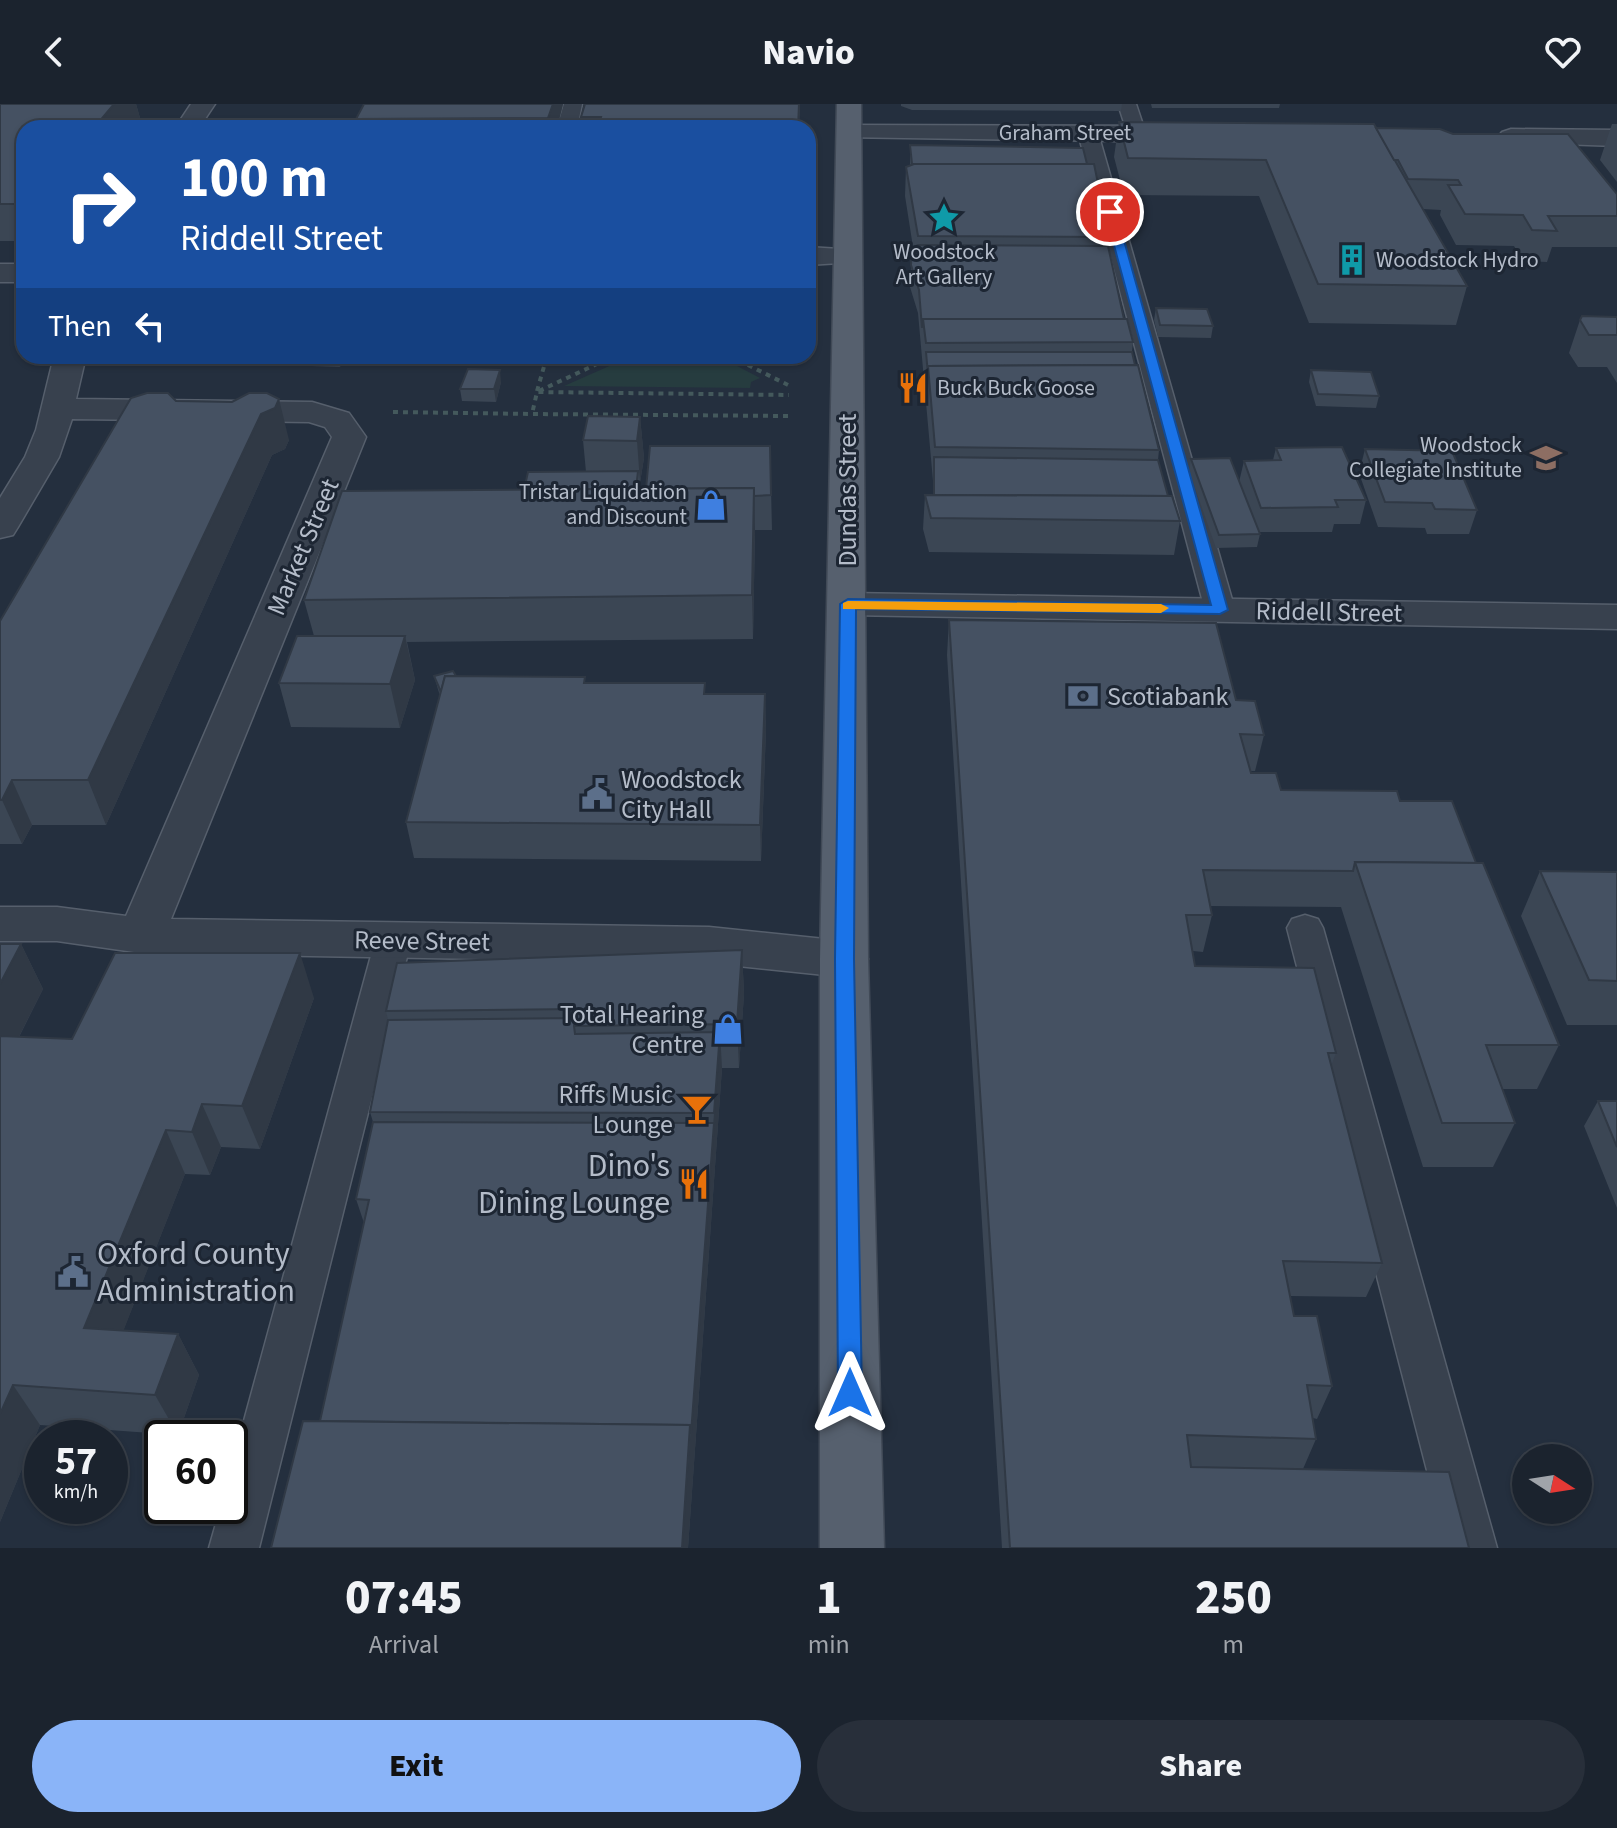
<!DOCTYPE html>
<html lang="en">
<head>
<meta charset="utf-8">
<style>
  body { margin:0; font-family:"Source Sans 3",sans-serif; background:#282f3a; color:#f1f3f6; height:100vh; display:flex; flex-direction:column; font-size:30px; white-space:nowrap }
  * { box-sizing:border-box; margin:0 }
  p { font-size:26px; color:#a0a4aa }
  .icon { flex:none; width:44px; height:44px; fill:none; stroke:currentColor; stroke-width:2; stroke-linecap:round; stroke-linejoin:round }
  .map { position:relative; height:1444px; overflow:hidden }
  .drawer { display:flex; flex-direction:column; background:#1b232e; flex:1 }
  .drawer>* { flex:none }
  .top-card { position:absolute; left:16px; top:16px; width:800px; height:244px; border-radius:24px; box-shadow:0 2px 6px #0004,0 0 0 2px #39404a; background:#1a4fa0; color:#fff; overflow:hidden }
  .needle { width:52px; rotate:102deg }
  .tools { position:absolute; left:1512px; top:1340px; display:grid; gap:16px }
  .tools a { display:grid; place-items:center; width:80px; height:80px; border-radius:50%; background:#1b232e; box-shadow:0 2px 6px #0004,0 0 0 2px #39404a; font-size:40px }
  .speed { position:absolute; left:24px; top:1316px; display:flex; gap:16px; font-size:40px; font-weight:700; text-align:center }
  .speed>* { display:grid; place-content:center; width:104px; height:104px; border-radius:50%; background:#1b232e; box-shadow:0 2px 6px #0004,0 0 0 2px #39404a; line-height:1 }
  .speed small { font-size:20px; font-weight:400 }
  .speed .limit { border:4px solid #111; border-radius:12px; background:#fff; color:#111 }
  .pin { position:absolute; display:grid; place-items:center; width:68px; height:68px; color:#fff; margin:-34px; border:4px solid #fff; border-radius:50%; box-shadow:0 2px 8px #0007 }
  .me { position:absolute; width:88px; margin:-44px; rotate:0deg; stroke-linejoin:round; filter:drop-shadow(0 0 6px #0008) }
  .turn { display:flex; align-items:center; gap:28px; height:168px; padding:0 32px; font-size:36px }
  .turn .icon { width:104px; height:104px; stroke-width:2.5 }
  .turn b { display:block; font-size:56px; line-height:68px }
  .then { display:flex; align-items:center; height:76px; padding:0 32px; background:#0003; gap:16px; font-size:30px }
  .eta { display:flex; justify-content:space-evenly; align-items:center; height:136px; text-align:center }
  .eta b { font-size:48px; font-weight:800; line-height:56px }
  .cta { display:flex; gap:16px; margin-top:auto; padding:16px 32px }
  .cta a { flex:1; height:92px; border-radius:48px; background:#8ab4f8; color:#111; font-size:32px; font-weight:800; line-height:92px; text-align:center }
  .cta a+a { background:#282f3a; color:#f1f3f6 }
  header { display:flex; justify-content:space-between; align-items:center; height:104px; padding:0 32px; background:#1b232e; font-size:36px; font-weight:800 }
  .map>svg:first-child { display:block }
  .green { fill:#263c3f }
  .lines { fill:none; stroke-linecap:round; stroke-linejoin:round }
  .service-casing { stroke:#565f6c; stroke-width:3 }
  .minor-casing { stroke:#565f6c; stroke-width:3 }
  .primary-casing { stroke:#414a57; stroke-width:3 }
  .path { stroke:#44595c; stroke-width:4; stroke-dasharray:5 5; stroke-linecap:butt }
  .service { fill:#38414e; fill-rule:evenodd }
  .minor { fill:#38414e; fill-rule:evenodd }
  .primary { fill:#56606e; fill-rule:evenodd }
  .wall { fill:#3b4654 }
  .shaded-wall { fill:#303945 }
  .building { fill:#455162; stroke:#303945; stroke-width:2 }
  .route { fill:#1a73e8; stroke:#114b97; stroke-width:2 }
  .slow { fill:#f59e0b }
  .labels { text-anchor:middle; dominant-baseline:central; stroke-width:6; stroke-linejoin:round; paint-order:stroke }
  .far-street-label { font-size:22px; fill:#b4bcc9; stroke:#1d2633 }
  .far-poi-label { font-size:22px; fill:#b4bcc9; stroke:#1d2633; text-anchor:start }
  .street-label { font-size:26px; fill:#b4bcc9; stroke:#1d2633 }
  .poi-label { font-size:26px; fill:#b4bcc9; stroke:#1d2633; text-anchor:start }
  .near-poi-label { font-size:32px; fill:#b4bcc9; stroke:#1d2633; text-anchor:end }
</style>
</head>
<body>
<header><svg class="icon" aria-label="back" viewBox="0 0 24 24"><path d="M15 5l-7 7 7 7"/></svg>Navio<svg class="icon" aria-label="heart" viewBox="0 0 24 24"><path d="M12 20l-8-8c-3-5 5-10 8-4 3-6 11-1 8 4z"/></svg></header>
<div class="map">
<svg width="1617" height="1444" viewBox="0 0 1617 1444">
  <rect width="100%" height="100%" fill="#242f3e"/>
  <polygon class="green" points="632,252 718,252 760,274 751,278 750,284 564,282"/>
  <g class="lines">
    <defs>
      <g id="service">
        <polygon points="564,0 582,0 577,24 557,24"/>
        <polygon points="1118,0 1136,0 1146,30 1143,34 1129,34"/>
        <polygon points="1088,23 1098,29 1235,506 1230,512 1220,515 1210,512 1205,506 1078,29"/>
        <polygon points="1305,811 1318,815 1323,824 1497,1444 1447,1444 1287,824 1292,815"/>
        <polygon points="393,823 406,827 411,837 259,1444 209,1444 221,1402 230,1402 230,1368 375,837 380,827"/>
      </g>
      <g id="minor">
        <polygon points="191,0 215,0 199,24 175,24"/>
        <polygon points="849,21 1178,22 1187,25 1191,30 1187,35 1178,38 840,33 837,28 840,23"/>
        <polygon points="1511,25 1617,26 1617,42 1502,38 1498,33 1502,28"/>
        <polygon points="808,143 856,146 860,152 856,158 808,161"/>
        <rect x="0" y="160" width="24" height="18"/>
        <polygon points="54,252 86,252 76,295 312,298 349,309 366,333 171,815 709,823 844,837 861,842 868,855 861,868 844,873 709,859 141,849 57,837 0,837 0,803 57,803 126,812 332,333 325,323 309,318 72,315 59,353 18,423 13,431 0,434 0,394 25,353 36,326"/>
        <polygon points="848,489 1617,501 1617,525 848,511 835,508 829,500 835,492"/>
      </g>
      <polygon id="primary" points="837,0 861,0 868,855 884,1444 820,1444 820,855"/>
    </defs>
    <use href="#service" class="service-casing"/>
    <use href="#minor" class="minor-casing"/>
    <use href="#primary" class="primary-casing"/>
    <g class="path">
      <polyline points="730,252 788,281"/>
      <polyline points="537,287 547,252"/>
      <polyline points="539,287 614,252"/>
      <polyline points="393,308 532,310"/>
      <polyline points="788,312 532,310 537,288 789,291"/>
    </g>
    <use href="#service" class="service"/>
    <use href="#minor" class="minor"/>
    <use href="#primary" class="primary"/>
  </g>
  <g class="wall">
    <polygon points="0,0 136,0 140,14 24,24 24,137 0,137"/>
    <polygon points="563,0 557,24 358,24 356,15"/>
    <polygon points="585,0 800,0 799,24 582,24 581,13"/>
    <polygon points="901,0 1122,0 1121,7 912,6 901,2"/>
    <polygon points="1151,0 1280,0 1279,4 1152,4"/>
    <polygon points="1119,18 1376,24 1453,30 1617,90 1617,143 1552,143 1547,158 1523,157 1514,142 1456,141 1440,111 1441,106 1423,105 1467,182 1456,221 1309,219 1259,92 1124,91 1114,53"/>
    <polygon points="1612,20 1617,20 1617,78 1600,56"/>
    <polygon points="910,41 1087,60 1109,133 1108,142 1124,215 1133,238 1132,248 1135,261 1159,346 1158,356 1168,392 1180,417 1174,451 929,448 923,425 925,391 933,391 933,377 918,209 910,183 912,144 913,143 905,92 906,63 910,61"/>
    <polygon points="1156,204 1213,222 1211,234 1158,233 1154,216"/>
    <polygon points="1617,213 1617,279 1607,263 1578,263 1569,249 1580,216"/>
    <polygon points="255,252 498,252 497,257 343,256 340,263 311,262 310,256 256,256"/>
    <polygon points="1311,266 1379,292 1376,304 1316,302 1309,278"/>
    <polygon points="501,278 496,298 462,297 460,285"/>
    <polygon points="176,297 289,336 285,345 272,351 106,721 32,721 22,740 0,740 0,517"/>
    <polygon points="640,313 644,354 639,385 646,385 770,342 772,426 755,426 753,535 407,538 415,576 400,624 291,623 279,579 314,532 304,496 524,386 586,368 583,336"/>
    <polygon points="1276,344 1366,396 1360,420 1334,420 1332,428 1259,428 1260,430 1257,443 1216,444 1189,367 1191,355 1239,378 1244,357 1273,356"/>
    <polygon points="1365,345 1477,406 1469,430 1427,430 1425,424 1378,423 1359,369"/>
    <polygon points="949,516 1236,596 1264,631 1255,667 1250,667 1251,669 1281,686 1400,697 1476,759 1559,941 1537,985 1502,985 1515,1019 1493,1063 1423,1063 1341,803 1210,802 1212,811 1203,848 1193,847 1195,862 1336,949 1331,962 1382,1159 1366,1193 1290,1192 1294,1212 1332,1282 1317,1315 1313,1314 1316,1335 1303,1365 1469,1444 1002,1444 947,551"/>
    <polygon points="434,572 585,573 585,579 705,579 705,590 765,590 766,626 761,757 414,754 406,718 440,592"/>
    <polygon points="1540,767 1617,768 1617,921 1567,921 1521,812"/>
    <polygon points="0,840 21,840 43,885 19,933 72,935 314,894 260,1045 221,1043 210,1071 185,1070 123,1227 178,1230 199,1271 178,1331 40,1321 0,1418"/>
    <polygon points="742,846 744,890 739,964 722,964 688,1444 320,1317 364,1119 356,1095 373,1018 370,1008 388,916 386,907"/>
    <polygon points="1598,997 1617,997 1617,1104 1584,1022"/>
  </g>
  <g class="shaded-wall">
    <polygon points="114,0 136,0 140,14 132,24 94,24"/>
    <polygon points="553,0 563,0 557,24 549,24 548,14"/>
    <polygon points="338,252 343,252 343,256 340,263"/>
    <polygon points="500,266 501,278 496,298 494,285"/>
    <polygon points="279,295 289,336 285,345 272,351 106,721 88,676 261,310"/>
    <polygon points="640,313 644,354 640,378 637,337"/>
    <polygon points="754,384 755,426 753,535 752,491"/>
    <polygon points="405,532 415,576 400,624 390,580"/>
    <polygon points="765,590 766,626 761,757 760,721"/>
    <polygon points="12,676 32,721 22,740 2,696"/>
    <polygon points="21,840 43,885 0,970 0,880"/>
    <polygon points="742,846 744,890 739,964 737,920"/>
    <polygon points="300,849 314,894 260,1045 242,1002"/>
    <polygon points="720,928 722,964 688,1444 682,1444"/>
    <polygon points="202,1000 221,1043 210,1071 192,1028"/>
    <polygon points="166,1026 185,1070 108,1266 84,1224"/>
    <polygon points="178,1230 199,1271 178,1331 155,1291"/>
    <polygon points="13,1281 40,1321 0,1418 0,1310"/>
  </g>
  <g class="building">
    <polygon points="0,0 114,0 94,24 24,24 23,100 0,100"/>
    <polygon points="364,0 553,0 548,14 356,15"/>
    <polygon points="585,0 799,0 798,24 630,24 630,22 598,22 601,13 581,13"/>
    <polygon points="1119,18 1374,20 1467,182 1318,180 1266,56 1128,54"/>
    <polygon points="1376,24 1440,25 1453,30 1568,30 1617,90 1617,112 1548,112 1557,127 1532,126 1523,111 1465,110 1448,81 1461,81 1458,76 1408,75 1398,56 1394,56"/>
    <polygon points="910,41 1083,44 1087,60 912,60"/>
    <polygon points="914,60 1094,60 1109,133 918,132 906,63"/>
    <polygon points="918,141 1108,142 1124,215 923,215 922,224 919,186 911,161 912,144"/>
    <polygon points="1156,204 1207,205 1213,222 1160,221"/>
    <polygon points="1582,212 1617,213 1617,231 1589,231 1580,216"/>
    <polygon points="923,215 1127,215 1133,238 926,239"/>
    <polygon points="926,248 1132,248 1135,261 928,262 928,271"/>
    <polygon points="1138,261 1159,346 935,343 928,262"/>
    <polygon points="468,265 500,266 494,285 460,285"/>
    <polygon points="1311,266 1371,268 1379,292 1318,290"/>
    <polygon points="147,289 168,289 176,297 232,298 249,289 267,289 279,295 275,304 261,310 88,676 12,676 2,696 0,696 0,517 131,294"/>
    <polygon points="588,312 640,313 637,337 583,336"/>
    <polygon points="650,342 770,342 771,391 754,392 754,384 646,385"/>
    <polygon points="1342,343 1366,396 1335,396 1338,403 1261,404 1244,357 1281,356 1276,344"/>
    <polygon points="1365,345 1452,347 1477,406 1435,405 1432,399 1385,398"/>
    <polygon points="934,353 1158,356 1168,392 934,391"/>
    <polygon points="1230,354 1260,430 1219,431 1191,355"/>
    <polygon points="638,367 636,385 524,386 528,368"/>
    <polygon points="754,384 752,491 304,496 342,387"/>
    <polygon points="925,391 1172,392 1180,417 931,414"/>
    <polygon points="949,516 1216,519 1236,596 1255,597 1264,631 1240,630 1251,669 1276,669 1281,686 1397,687 1400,697 1452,697 1476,759 1355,758 1353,767 1203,766 1212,811 1186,811 1195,862 1314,864 1336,949 1328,949 1382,1159 1283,1157 1294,1212 1317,1212 1332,1282 1307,1281 1316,1335 1187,1331 1191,1363 1449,1368 1469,1444 1010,1444"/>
    <polygon points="297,532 405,532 390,580 279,579"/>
    <polygon points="453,567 456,572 445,572 441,588 434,572"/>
    <polygon points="445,572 585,573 584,579 705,579 704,590 765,590 760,721 406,718"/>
    <polygon points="1355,758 1483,759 1559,941 1486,941 1515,1019 1442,1019"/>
    <polygon points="1540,767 1617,768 1617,877 1589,876"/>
    <polygon points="0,840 21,840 0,880"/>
    <polygon points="742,846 737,920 574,922 577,905 386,907 397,859"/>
    <polygon points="115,849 300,849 242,1002 202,1000 192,1028 166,1026 84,1224 178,1230 155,1291 13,1281 0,1310 0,932 72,935"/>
    <polygon points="575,914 574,922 575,930 720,928 714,1009 370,1008 388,916"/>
    <polygon points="1598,997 1617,997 1617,1043"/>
    <polygon points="373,1018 714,1019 691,1330 690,1321 320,1317 369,1096 356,1095"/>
    <polygon points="303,1317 690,1321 682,1444 271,1444"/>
  </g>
  <polygon class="route" points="1110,104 1116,108 1228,506 1220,510 856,505 854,855 862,1289 859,1297 850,1300 841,1297 838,1289 835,855 840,500 848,495 1211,501 1105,108"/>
  <polygon class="slow" points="848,497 1161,500 1169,504 1161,509 843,505 843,499"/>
  <defs>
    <symbol id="sight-bare" viewBox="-9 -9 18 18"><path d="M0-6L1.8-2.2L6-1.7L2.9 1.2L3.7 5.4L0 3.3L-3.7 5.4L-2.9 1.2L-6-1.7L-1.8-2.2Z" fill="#0f9aa8" stroke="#1d2633" stroke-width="2.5" paint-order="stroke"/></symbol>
    <symbol id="building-bare" viewBox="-9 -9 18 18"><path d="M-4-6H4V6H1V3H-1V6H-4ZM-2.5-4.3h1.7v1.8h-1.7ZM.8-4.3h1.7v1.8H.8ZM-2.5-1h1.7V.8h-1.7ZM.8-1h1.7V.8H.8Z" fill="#0f9aa8" stroke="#1d2633" stroke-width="2.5" paint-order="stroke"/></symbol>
    <symbol id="restaurant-bare" viewBox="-9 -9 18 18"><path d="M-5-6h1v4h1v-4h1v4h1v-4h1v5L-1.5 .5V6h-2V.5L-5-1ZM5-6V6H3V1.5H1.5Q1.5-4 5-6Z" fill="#e8710a" stroke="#1d2633" stroke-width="2.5" paint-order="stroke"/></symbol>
    <symbol id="school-bare" viewBox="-9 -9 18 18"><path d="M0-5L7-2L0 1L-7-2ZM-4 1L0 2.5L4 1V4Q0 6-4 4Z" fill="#8d6e63" stroke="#1d2633" stroke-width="2.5" paint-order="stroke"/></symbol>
    <symbol id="shop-bare" viewBox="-9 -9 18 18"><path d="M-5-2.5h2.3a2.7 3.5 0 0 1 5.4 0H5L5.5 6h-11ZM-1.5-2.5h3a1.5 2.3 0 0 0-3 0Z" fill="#3f7fe0" stroke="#1d2633" stroke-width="2.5" paint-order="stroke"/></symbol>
    <symbol id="bank-bare" viewBox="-9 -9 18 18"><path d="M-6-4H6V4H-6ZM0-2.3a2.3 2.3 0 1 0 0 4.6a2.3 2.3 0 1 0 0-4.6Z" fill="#5c6f8a" stroke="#1d2633" stroke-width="2.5" paint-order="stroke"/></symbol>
    <symbol id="civic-bare" viewBox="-9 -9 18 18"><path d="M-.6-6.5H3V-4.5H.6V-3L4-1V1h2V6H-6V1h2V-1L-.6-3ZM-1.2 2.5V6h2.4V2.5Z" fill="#5c6f8a" stroke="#1d2633" stroke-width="2.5" paint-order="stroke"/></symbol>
    <symbol id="bar-bare" viewBox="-9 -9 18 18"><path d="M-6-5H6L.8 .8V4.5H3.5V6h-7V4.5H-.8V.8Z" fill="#e8710a" stroke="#1d2633" stroke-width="2.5" paint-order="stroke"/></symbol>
  </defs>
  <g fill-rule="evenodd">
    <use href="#sight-bare" x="922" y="92" width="44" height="44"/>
    <use href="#building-bare" x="1330" y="134" width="44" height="44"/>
    <use href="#restaurant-bare" x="891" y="262" width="44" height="44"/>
    <use href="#school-bare" x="1524" y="332" width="44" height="44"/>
    <use href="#shop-bare" x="689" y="379" width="44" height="44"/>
    <use href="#bank-bare" x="1061" y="570" width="44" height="44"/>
    <use href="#civic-bare" x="575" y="668" width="44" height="44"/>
    <use href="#shop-bare" x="706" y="903" width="44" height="44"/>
    <use href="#bar-bare" x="675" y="983" width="44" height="44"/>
    <use href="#restaurant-bare" x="672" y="1058" width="44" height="44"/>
    <use href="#civic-bare" x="51" y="1146" width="44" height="44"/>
  </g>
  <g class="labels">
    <g class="far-street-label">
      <text x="1065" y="29">Graham Street</text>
    </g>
    <g class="far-poi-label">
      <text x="944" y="148" text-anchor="middle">Woodstock<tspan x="944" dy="25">Art Gallery</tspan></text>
      <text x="1376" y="156">Woodstock Hydro</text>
      <text x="937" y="284">Buck Buck Goose</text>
      <text x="1522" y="341" text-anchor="end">Woodstock<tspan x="1522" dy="25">Collegiate Institute</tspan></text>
      <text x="687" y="388" text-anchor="end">Tristar Liquidation<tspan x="687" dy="25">and Discount</tspan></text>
    </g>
    <g class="street-label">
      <text transform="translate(847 386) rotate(-90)">Dundas Street</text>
      <text transform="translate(303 443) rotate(-67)">Market Street</text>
      <text transform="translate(1329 508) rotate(1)">Riddell Street</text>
      <text transform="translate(422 837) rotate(1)">Reeve Street</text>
    </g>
    <g class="poi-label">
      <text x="1107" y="592">Scotiabank</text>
      <text x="621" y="675">Woodstock<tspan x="621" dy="30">City Hall</tspan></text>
      <text x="704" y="910" text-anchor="end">Total Hearing<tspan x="704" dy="30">Centre</tspan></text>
      <text x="673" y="990" text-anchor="end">Riffs Music<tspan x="673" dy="30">Lounge</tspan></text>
    </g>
    <g class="near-poi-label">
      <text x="670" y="1062">Dino's<tspan x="670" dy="37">Dining Lounge</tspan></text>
      <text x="97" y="1150" text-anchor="start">Oxford County<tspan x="97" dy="37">Administration</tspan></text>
    </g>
  </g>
</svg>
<div class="tools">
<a><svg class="needle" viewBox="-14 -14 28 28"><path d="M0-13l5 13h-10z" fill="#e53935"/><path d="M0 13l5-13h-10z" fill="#a0a4aa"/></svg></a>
</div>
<div class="speed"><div>57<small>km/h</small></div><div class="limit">60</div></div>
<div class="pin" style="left:1110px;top:108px;background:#d93025"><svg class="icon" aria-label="arrive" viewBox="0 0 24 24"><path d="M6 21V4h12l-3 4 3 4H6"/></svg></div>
<svg class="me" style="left:850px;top:1289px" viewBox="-20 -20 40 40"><path d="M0-17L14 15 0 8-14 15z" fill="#1a73e8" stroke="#fff" stroke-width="4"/></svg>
<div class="top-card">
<div class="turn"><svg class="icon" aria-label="right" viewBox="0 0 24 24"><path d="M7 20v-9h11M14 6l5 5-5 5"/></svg><div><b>100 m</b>Riddell Street</div></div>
<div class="then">Then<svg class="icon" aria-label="left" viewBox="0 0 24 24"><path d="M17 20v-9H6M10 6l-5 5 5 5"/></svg></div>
</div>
</div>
<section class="drawer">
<div class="eta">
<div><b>07:45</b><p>Arrival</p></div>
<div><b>1</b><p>min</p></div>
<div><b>250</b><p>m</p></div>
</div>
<div class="cta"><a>Exit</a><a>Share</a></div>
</section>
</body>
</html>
